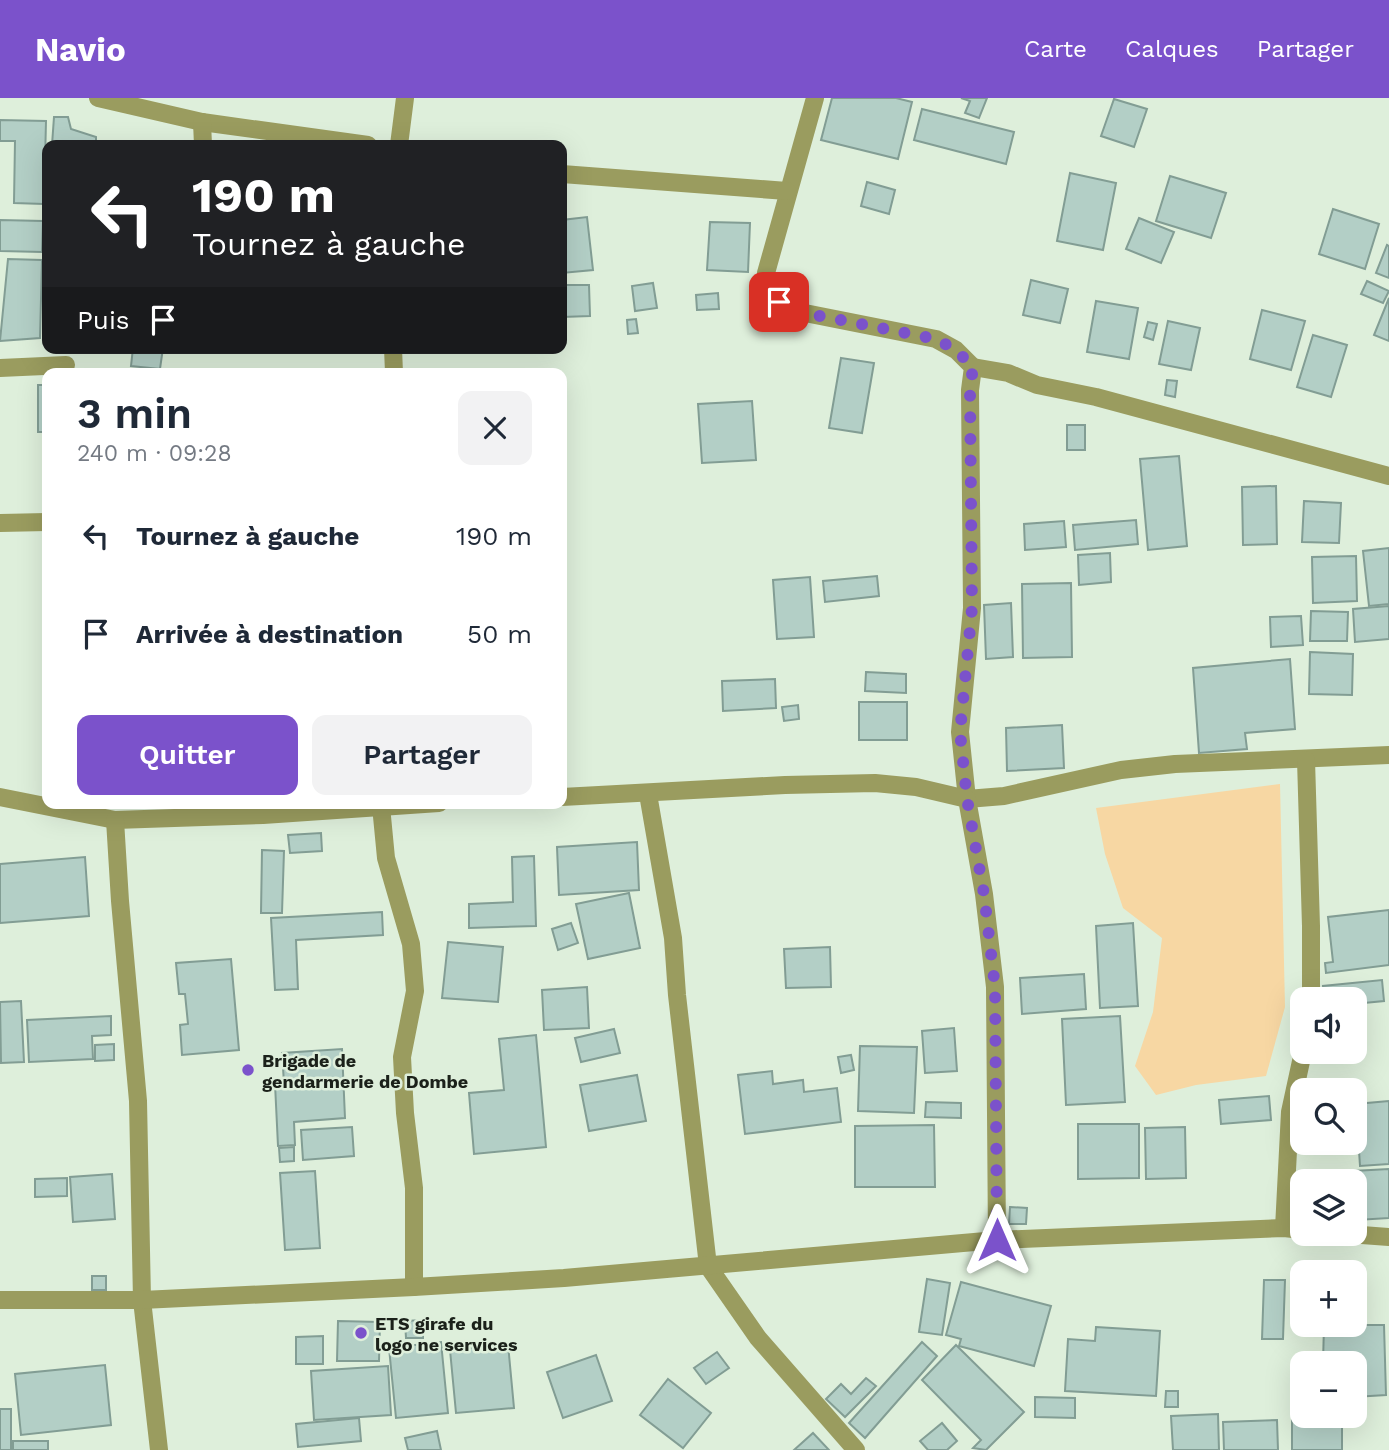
<!DOCTYPE html>
<html lang="fr">
<head>
<meta charset="utf-8">
<style>
  body { margin:0; font-family:"Work Sans",sans-serif; background:#f2f2f3; color:#1f2937; height:100vh; display:flex; flex-direction:column; font-size:26px; white-space:nowrap }
  * { box-sizing:border-box; margin:0 }
  p { font-size:23px; color:#747a83 }
  .icon { flex:none; width:38px; height:38px; fill:none; stroke:currentColor; stroke-width:2; stroke-linecap:round; stroke-linejoin:round }
  .map { position:relative; flex:1; overflow:hidden }
  .side { position:absolute; left:42px; top:270px; width:525px; height:441px; display:flex; flex-direction:column; background:#fff; border-radius:14px; box-shadow:0 7px 28px #0002 }
  .side>* { flex:none }
  .guide { position:absolute; left:42px; top:42px; width:525px; height:214px; border-radius:14px; box-shadow:0 7px 28px #0002; background:#202124; color:#fff; overflow:hidden }
  .tools { position:absolute; left:1290px; top:889px; display:grid; gap:14px }
  .tools a { display:grid; place-items:center; width:77px; height:77px; border-radius:14px; background:#fff; box-shadow:0 7px 28px #0002; font-size:35px }
  .pin { position:absolute; display:grid; place-items:center; width:60px; height:60px; color:#fff; margin:-30px; border-radius:14px; box-shadow:0 4px 10px #0006 }
  .me { position:absolute; width:77px; margin:-38px; rotate:0deg; stroke-linejoin:round; filter:drop-shadow(0 0 5px #0008) }
  .turn { display:flex; align-items:center; gap:24px; height:147px; padding:0 35px; font-size:32px }
  .turn .icon { width:91px; height:91px; stroke-width:2.5 }
  .turn b { display:block; font-size:49px; line-height:60px }
  .then { display:flex; align-items:center; height:66px; padding:0 35px; background:#0003; gap:14px; font-size:26px }
  .round { display:grid; place-items:center; flex:none; width:74px; height:74px; border-radius:14px; background:#f2f2f3 }
  .head { display:flex; align-items:center; justify-content:space-between; height:119px; padding:0 35px }
  h1 { font-size:42px; font-weight:600; line-height:52px }
  .cta { display:flex; gap:14px; margin-top:auto; padding:14px 35px }
  .cta a { flex:1; height:80px; border-radius:14px; background:#7b52cb; color:#fff; font-size:28px; font-weight:600; line-height:80px; text-align:center }
  .cta a+a { background:#f2f2f3; color:#1f2937 }
  ul { padding:0; list-style:none }
  li { display:flex; align-items:center; gap:21px; height:98px; padding:0 35px }
  li div { flex:1 }
  li b { display:block; font-size:26px }
  li em { font-style:normal }
  header { display:flex; align-items:center; gap:42px; box-sizing:border-box; height:98px; padding:0 35px; background:#7b52cb; color:#fff }
  header strong { font-size:33px }
  nav { display:flex; gap:38px; margin-inline-start:auto; font-size:24px }
  .map>svg:first-child { display:block }
  .green { fill:#f7d7a3 }
  .building { fill:#b3cfc6; stroke:#829d94; stroke-width:2 }
  .lines { fill:none; stroke-linecap:round; stroke-linejoin:round }
  .street { stroke:#9a9c5f; stroke-width:18 }
  .route { stroke:#7b52cb; stroke-width:12; stroke-dasharray:0 21.6 }
  .poi-dot { fill:#7b52cb; stroke:#deefdb; stroke-width:2.5 }
  .labels { text-anchor:middle; dominant-baseline:central; stroke-width:5; stroke-linejoin:round; paint-order:stroke }
  .poi-label { font-size:18px; font-weight:bold; fill:#1b211a; stroke:#deefdb; text-anchor:start }
</style>
</head>
<body>
<header>
<strong>Navio</strong>
<nav><a>Carte</a><a>Calques</a><a>Partager</a></nav>
</header>
<div class="map">
<svg width="1389" height="1352" viewBox="0 0 1389 1352">
  <rect width="100%" height="100%" fill="#deefdb"/>
  <polygon class="green" points="1280,686 1285,909 1266,978 1196,987 1156,997 1135,968 1153,914 1162,840 1123,810 1105,756 1096,710"/>
  <g class="building">
    <polygon points="832,0 896,0 912,4 898,61 821,42"/>
    <polygon points="961,0 987,0 979,20 965,15 970,3"/>
    <polygon points="1114,1 1147,11 1134,49 1101,38"/>
    <polygon points="922,11 1014,34 1006,66 914,42"/>
    <polygon points="54,19 68,19 71,31 96,39 96,47 52,47"/>
    <polygon points="0,22 46,23 44,106 14,105 15,43 0,43"/>
    <polygon points="1070,75 1116,85 1103,152 1057,143"/>
    <polygon points="1170,78 1226,95 1211,140 1156,123"/>
    <polygon points="867,84 895,92 889,116 861,108"/>
    <polygon points="1333,111 1379,126 1365,171 1319,156"/>
    <polygon points="587,119 593,172 562,175 562,122"/>
    <polygon points="1139,120 1174,134 1161,165 1126,151"/>
    <polygon points="0,122 43,123 42,154 0,153"/>
    <polygon points="710,124 750,125 748,174 707,172"/>
    <polygon points="1387,147 1389,148 1389,180 1376,175"/>
    <polygon points="8,161 42,162 40,240 0,243"/>
    <polygon points="1031,182 1068,191 1060,225 1023,217"/>
    <polygon points="1367,183 1389,193 1383,205 1361,196"/>
    <polygon points="653,185 657,210 635,213 632,188"/>
    <polygon points="562,187 589,187 590,218 562,219"/>
    <polygon points="718,195 719,211 697,212 696,197"/>
    <polygon points="1389,200 1389,243 1374,237"/>
    <polygon points="1096,203 1138,210 1129,261 1087,254"/>
    <polygon points="1262,212 1305,223 1291,272 1250,261"/>
    <polygon points="636,221 638,235 628,236 627,222"/>
    <polygon points="1168,223 1200,230 1191,272 1159,266"/>
    <polygon points="1148,224 1157,226 1153,242 1144,239"/>
    <polygon points="1313,237 1347,247 1331,299 1297,289"/>
    <polygon points="133,250 163,250 160,271 131,268"/>
    <polygon points="841,260 874,265 862,335 829,330"/>
    <polygon points="1167,282 1177,283 1175,299 1165,297"/>
    <rect x="38" y="287" width="9" height="47"/>
    <polygon points="752,303 756,362 702,365 698,306"/>
    <rect x="1067" y="327" width="18" height="25"/>
    <polygon points="1179,358 1187,448 1148,452 1140,361"/>
    <polygon points="1276,388 1277,446 1243,447 1242,389"/>
    <polygon points="1304,403 1341,405 1339,445 1302,444"/>
    <polygon points="1136,422 1138,446 1075,452 1073,427"/>
    <polygon points="1064,423 1066,449 1025,452 1024,426"/>
    <polygon points="1389,450 1389,506 1369,508 1363,453"/>
    <polygon points="1110,455 1111,484 1079,487 1078,457"/>
    <polygon points="1356,458 1357,503 1313,505 1312,459"/>
    <polygon points="877,478 879,498 825,504 823,483"/>
    <polygon points="810,479 814,539 777,541 773,482"/>
    <polygon points="1071,485 1072,559 1023,560 1022,486"/>
    <polygon points="1011,505 1013,559 986,561 984,507"/>
    <polygon points="1389,508 1389,541 1355,544 1353,511"/>
    <polygon points="1311,513 1348,514 1347,543 1310,543"/>
    <polygon points="1301,518 1303,547 1271,549 1270,519"/>
    <polygon points="1310,554 1353,556 1352,597 1309,596"/>
    <polygon points="1290,561 1295,631 1245,635 1247,651 1199,655 1193,570"/>
    <polygon points="866,574 906,576 906,595 865,593"/>
    <polygon points="775,581 776,610 723,613 722,583"/>
    <rect x="859" y="604" width="48" height="38"/>
    <polygon points="798,607 799,621 784,623 782,609"/>
    <polygon points="1062,627 1064,670 1007,673 1006,630"/>
    <polygon points="321,735 322,753 290,755 288,737"/>
    <polygon points="637,744 639,792 559,797 557,749"/>
    <polygon points="262,752 284,753 282,815 261,815"/>
    <polygon points="534,758 536,828 469,830 469,806 513,804 512,759"/>
    <polygon points="85,759 89,818 0,825 0,766"/>
    <polygon points="629,795 640,850 588,861 576,806"/>
    <polygon points="1389,812 1389,867 1326,875 1325,865 1333,864 1328,819"/>
    <polygon points="382,814 383,837 296,842 298,891 275,892 271,820"/>
    <polygon points="571,825 578,845 558,852 552,831"/>
    <polygon points="1133,825 1138,908 1100,910 1096,828"/>
    <polygon points="448,844 503,849 498,904 442,900"/>
    <polygon points="830,849 831,889 786,890 784,851"/>
    <polygon points="231,861 239,952 182,957 180,927 188,926 185,896 179,896 176,865"/>
    <polygon points="1084,876 1086,911 1022,916 1020,880"/>
    <polygon points="1382,882 1384,903 1354,906 1354,901 1324,901 1323,888"/>
    <polygon points="587,889 589,930 544,932 542,892"/>
    <polygon points="21,903 24,964 1,965 0,904"/>
    <polygon points="111,918 111,937 92,938 93,961 29,964 27,922"/>
    <polygon points="1120,918 1125,1004 1066,1007 1062,921"/>
    <polygon points="954,930 957,973 925,975 922,933"/>
    <polygon points="614,931 620,955 581,964 575,940"/>
    <polygon points="536,937 546,1049 474,1056 469,995 504,992 499,941"/>
    <polygon points="114,946 114,962 95,963 95,947"/>
    <polygon points="860,948 917,949 914,1015 858,1013"/>
    <polygon points="342,951 345,1020 294,1024 295,1047 278,1048 275,986 284,985 282,955"/>
    <polygon points="851,957 854,972 841,975 838,959"/>
    <polygon points="772,973 773,986 803,982 804,994 837,990 841,1024 745,1036 738,977"/>
    <polygon points="637,977 646,1023 589,1033 580,987"/>
    <polygon points="1269,998 1271,1022 1221,1026 1219,1002"/>
    <polygon points="1389,1003 1389,1066 1360,1068 1356,1006"/>
    <polygon points="926,1004 961,1005 961,1020 925,1019"/>
    <polygon points="1078,1026 1139,1026 1139,1080 1078,1081"/>
    <polygon points="934,1027 935,1089 855,1089 855,1028"/>
    <polygon points="352,1029 354,1058 303,1062 301,1032"/>
    <polygon points="1185,1029 1186,1080 1146,1081 1145,1030"/>
    <polygon points="294,1049 294,1063 280,1064 279,1050"/>
    <polygon points="1389,1071 1389,1120 1357,1122 1353,1073"/>
    <polygon points="315,1073 320,1150 285,1152 280,1075"/>
    <polygon points="112,1076 115,1121 73,1124 70,1079"/>
    <polygon points="67,1080 67,1098 35,1099 35,1081"/>
    <polygon points="1010,1109 1027,1110 1026,1126 1009,1126"/>
    <rect x="92" y="1178" width="14" height="14"/>
    <polygon points="927,1181 950,1185 942,1237 919,1234"/>
    <polygon points="1264,1182 1285,1182 1283,1241 1262,1241"/>
    <polygon points="961,1184 1051,1208 1034,1268 959,1248 961,1241 946,1237"/>
    <polygon points="423,1222 423,1240 406,1240 405,1223"/>
    <polygon points="338,1223 380,1224 379,1263 337,1263"/>
    <polygon points="1324,1227 1384,1227 1386,1297 1354,1299 1354,1265 1323,1265"/>
    <polygon points="1096,1229 1160,1233 1156,1298 1065,1293 1068,1241 1095,1243"/>
    <polygon points="323,1238 323,1266 296,1266 296,1239"/>
    <polygon points="441,1244 448,1315 396,1320 389,1250"/>
    <polygon points="922,1244 937,1258 865,1340 849,1325"/>
    <polygon points="508,1246 514,1310 456,1315 450,1252"/>
    <polygon points="956,1247 1024,1314 986,1352 973,1350 981,1342 922,1282"/>
    <polygon points="717,1254 729,1270 706,1286 694,1270"/>
    <polygon points="596,1257 612,1303 563,1320 547,1274"/>
    <polygon points="105,1267 111,1327 21,1337 15,1276"/>
    <polygon points="388,1268 391,1317 314,1322 311,1273"/>
    <polygon points="866,1280 876,1288 845,1319 826,1301 841,1286 851,1296"/>
    <polygon points="668,1281 711,1315 683,1350 640,1317"/>
    <polygon points="1166,1293 1178,1293 1178,1309 1165,1309"/>
    <polygon points="1035,1299 1075,1300 1075,1320 1035,1319"/>
    <polygon points="1292,1310 1302,1310 1302,1318 1342,1318 1342,1352 1292,1352"/>
    <rect x="0" y="1311" width="11" height="41"/>
    <polygon points="1218,1316 1219,1352 1173,1352 1171,1318"/>
    <polygon points="359,1320 361,1343 298,1349 296,1326"/>
    <polygon points="1277,1322 1278,1352 1224,1352 1223,1324"/>
    <polygon points="942,1325 957,1343 947,1352 928,1352 920,1343"/>
    <polygon points="437,1333 441,1352 408,1352 405,1340"/>
    <polygon points="813,1335 829,1352 794,1352"/>
    <rect x="13" y="1343" width="35" height="9"/>
  </g>
  <g class="lines">
    <g class="street">
      <polyline points="98,0 202,24 368,47"/>
      <polyline points="815,0 766,175 769,191 779,204 805,215 936,241 956,252 973,269 970,292 972,510 960,634 967,701 1004,698 1121,672 1175,666 1389,657"/>
      <polyline points="202,24 203,47"/>
      <polyline points="399,47 405,0"/>
      <polyline points="562,76 787,93"/>
      <polyline points="393,250 394,275"/>
      <polyline points="973,269 1008,275 1037,287 1096,299 1389,378"/>
      <polyline points="0,270 66,267"/>
      <polyline points="0,425 47,424"/>
      <polyline points="1306,662 1311,828 1311,901"/>
      <polyline points="648,696 673,840 677,897 708,1168 758,1240 856,1352"/>
      <polyline points="0,699 115,722 263,717 439,705"/>
      <polyline points="562,699 785,687 875,685 916,689 967,701 984,796 995,889 997,1142"/>
      <polyline points="383,705 381,708 386,760 411,846 415,893 402,959 405,1015 414,1090 414,1189"/>
      <polyline points="115,722 120,803 138,1003 142,1202 159,1352"/>
      <polyline points="1284,1130 1290,1014 1303,954"/>
      <polyline points="1348,1136 1389,1139"/>
      <polyline points="0,1202 142,1202 414,1189 564,1180 997,1142 1284,1130 1302,1132"/>
    </g>
  </g>
  <g class="lines">
    <polyline class="route" points="779,204 805,215 936,241 956,252 973,269 970,292 972,510 960,634 967,701 984,796 995,889 997,1142"/>
  </g>
  <g class="poi-dot">
    <circle cx="248" cy="972" r="7"/>
    <circle cx="361" cy="1235" r="7"/>
  </g>
  <g class="labels">
    <g class="poi-label">
      <text x="262" y="962">Brigade de<tspan x="262" dy="21">gendarmerie de Dombe</tspan></text>
      <text x="375" y="1225">ETS girafe du<tspan x="375" dy="21">logo ne services</tspan></text>
    </g>
  </g>
</svg>
<div class="tools">
<a><svg class="icon" aria-label="sound" viewBox="0 0 24 24"><path d="M4 9h4l5-4v14l-5-4H4zM17 9q2 3 0 6"/></svg></a>
<a><svg class="icon" aria-label="search" viewBox="0 0 24 24"><circle cx="10" cy="10" r="6"/><path d="M15 15l6 6"/></svg></a>
<a><svg class="icon" aria-label="layers" viewBox="0 0 24 24"><path d="M12 4l9 5-9 5-9-5zM3 14l9 5 9-5"/></svg></a>
<a>+</a>
<a>−</a>
</div>
<div class="pin" style="left:779px;top:204px;background:#d93025"><svg class="icon" aria-label="arrive" viewBox="0 0 24 24"><path d="M6 21V4h12l-3 4 3 4H6"/></svg></div>
<svg class="me" style="left:997px;top:1142px" viewBox="-20 -20 40 40"><path d="M0-17L14 15 0 8-14 15z" fill="#7b52cb" stroke="#fff" stroke-width="4"/></svg>
<div class="guide">
<div class="turn"><svg class="icon" aria-label="left" viewBox="0 0 24 24"><path d="M17 20v-9H6M10 6l-5 5 5 5"/></svg><div><b>190 m</b>Tournez à gauche</div></div>
<div class="then">Puis<svg class="icon" aria-label="arrive" viewBox="0 0 24 24"><path d="M6 21V4h12l-3 4 3 4H6"/></svg></div>
</div>
<section class="side">
<div class="head"><div><h1>3 min</h1><p>240 m · 09:28</p></div><a class="round"><svg class="icon" aria-label="close" viewBox="0 0 24 24"><path d="M6 6l12 12M18 6L6 18"/></svg></a></div>
<ul>
<li><svg class="icon" aria-label="left" viewBox="0 0 24 24"><path d="M17 20v-9H6M10 6l-5 5 5 5"/></svg><div><b>Tournez à gauche</b></div><em>190 m</em></li>
<li><svg class="icon" aria-label="arrive" viewBox="0 0 24 24"><path d="M6 21V4h12l-3 4 3 4H6"/></svg><div><b>Arrivée à destination</b></div><em>50 m</em></li>
</ul>
<div class="cta"><a>Quitter</a><a>Partager</a></div>
</section>
</div>
</body>
</html>
